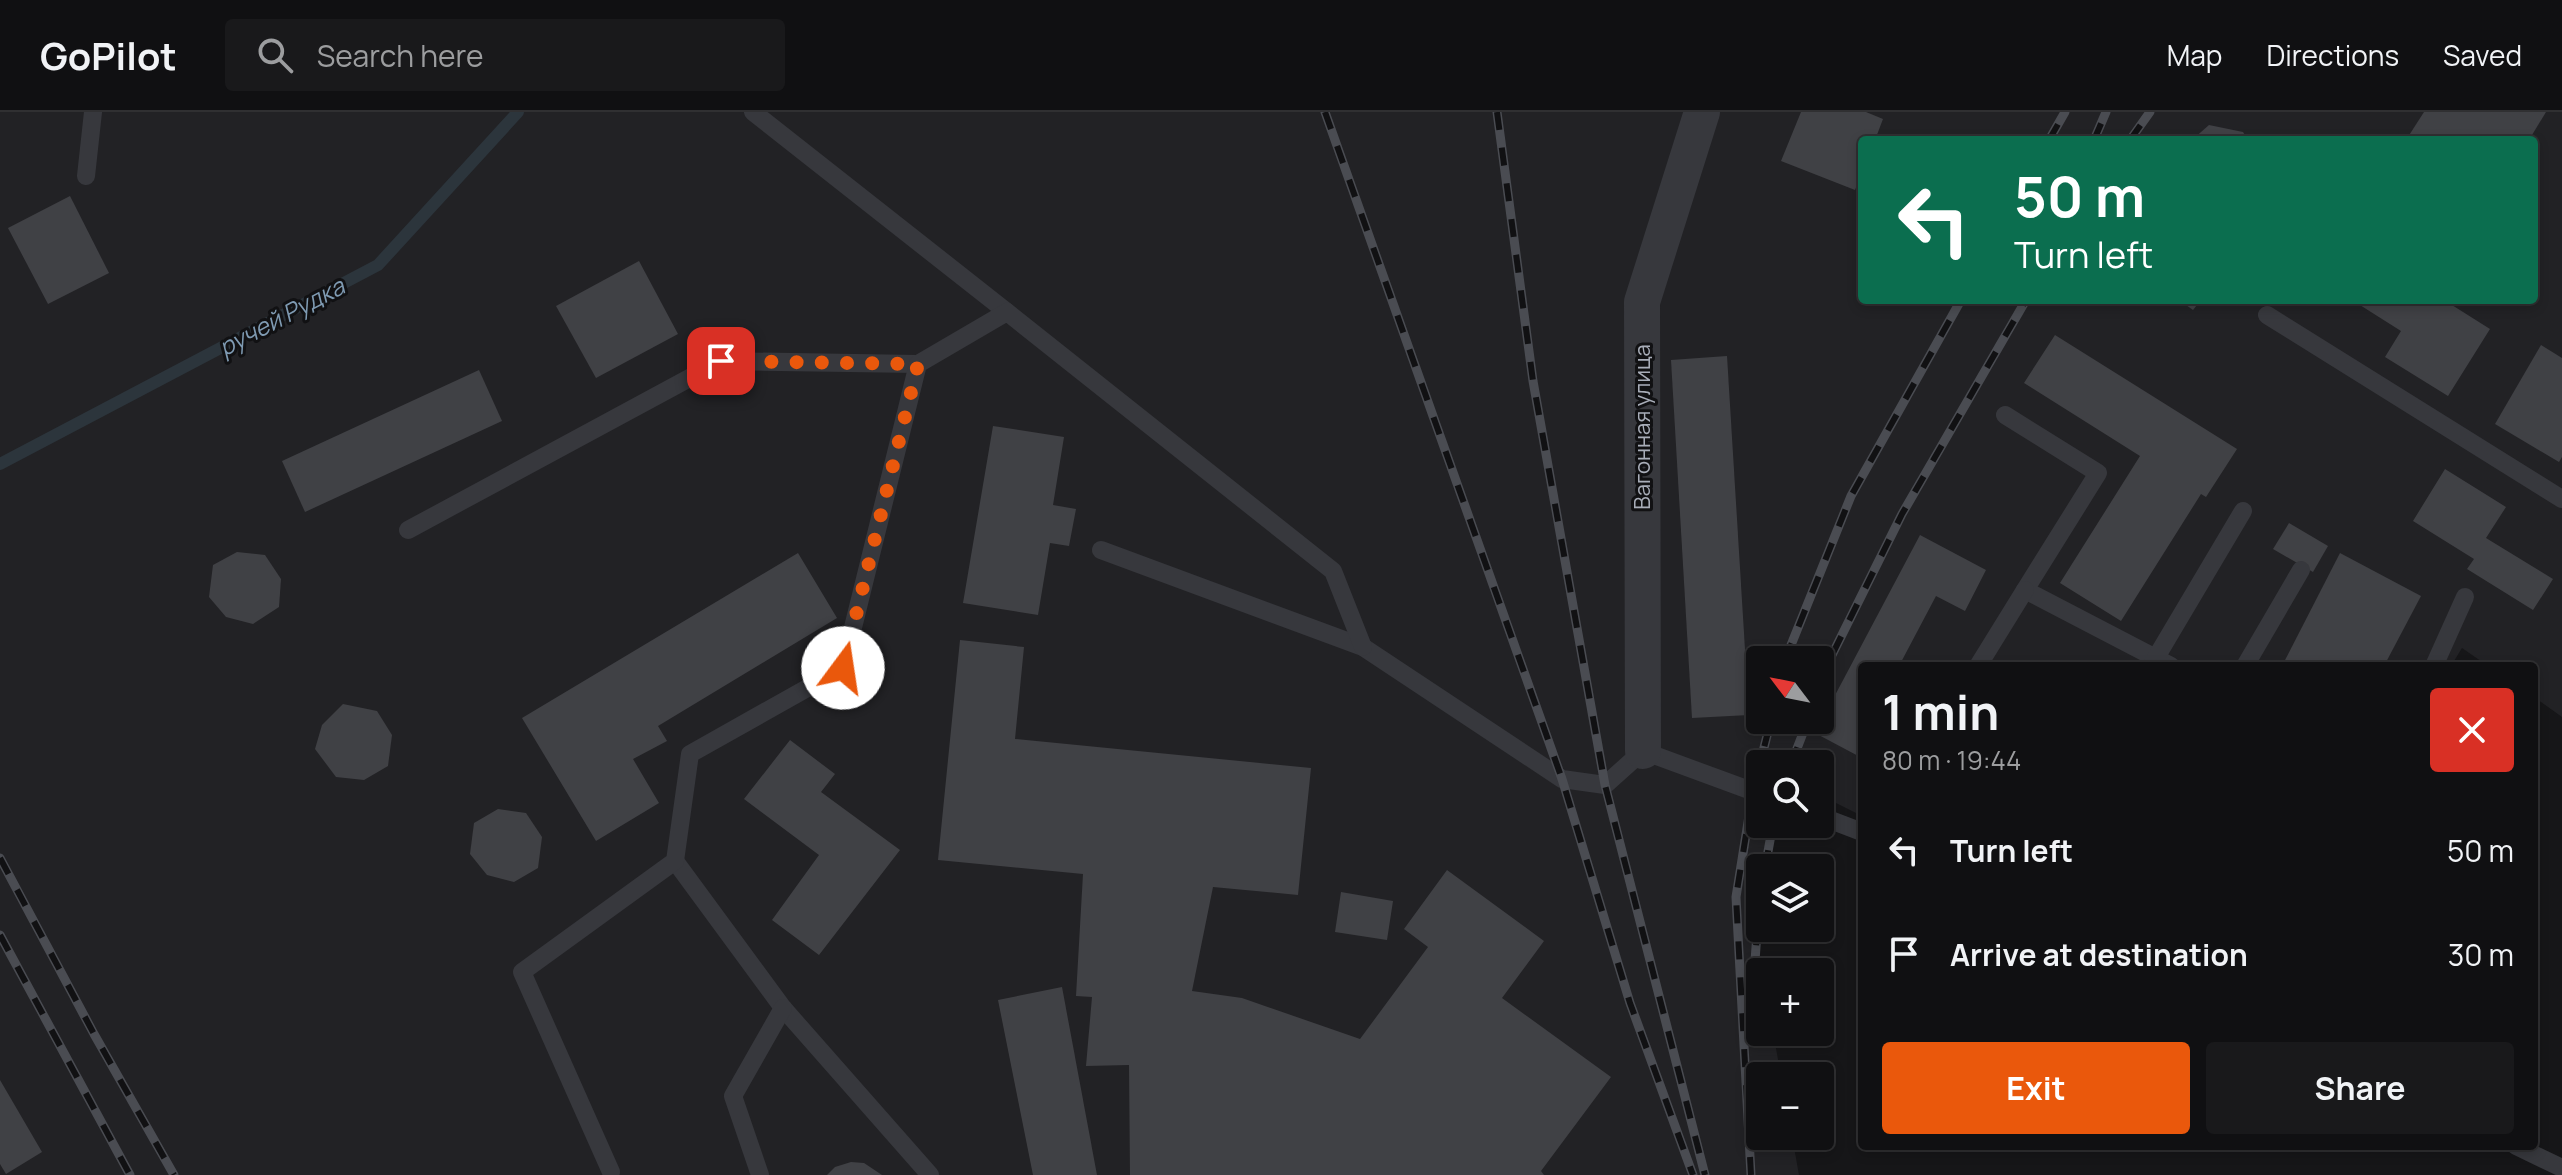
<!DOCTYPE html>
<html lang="en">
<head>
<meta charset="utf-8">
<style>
  body { margin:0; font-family:Manrope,sans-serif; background:#19191b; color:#f1f3f6; height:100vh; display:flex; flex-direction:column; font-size:30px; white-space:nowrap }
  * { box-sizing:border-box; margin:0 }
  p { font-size:26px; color:#9c9d9f }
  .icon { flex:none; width:44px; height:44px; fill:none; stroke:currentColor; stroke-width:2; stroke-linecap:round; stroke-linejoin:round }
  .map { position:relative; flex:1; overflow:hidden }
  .drawer { position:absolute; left:1858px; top:550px; width:680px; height:488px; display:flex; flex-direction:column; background:#101012; border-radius:8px; box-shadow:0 4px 12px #0003,0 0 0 2px #303032 }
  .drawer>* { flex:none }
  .hud { position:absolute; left:1858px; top:24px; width:680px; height:168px; border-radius:8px; box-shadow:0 4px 12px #0003,0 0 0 2px #303032; background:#0b6e4f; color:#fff; overflow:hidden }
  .needle { width:52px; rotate:302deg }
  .fabs { position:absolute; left:1746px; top:534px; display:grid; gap:16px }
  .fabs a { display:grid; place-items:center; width:88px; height:88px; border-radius:8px; background:#101012; box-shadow:0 4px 12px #0003,0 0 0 2px #303032; font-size:40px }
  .pin { position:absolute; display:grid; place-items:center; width:68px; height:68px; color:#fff; margin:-34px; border-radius:16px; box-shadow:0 4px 12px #0006 }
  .me { position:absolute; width:88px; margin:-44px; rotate:14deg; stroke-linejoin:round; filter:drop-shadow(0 0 6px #0008) }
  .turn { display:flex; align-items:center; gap:28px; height:168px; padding:0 24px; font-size:36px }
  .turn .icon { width:104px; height:104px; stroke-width:2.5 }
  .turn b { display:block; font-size:56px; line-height:68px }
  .round { display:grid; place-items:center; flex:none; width:84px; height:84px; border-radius:8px; background:#19191b }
  .summary { display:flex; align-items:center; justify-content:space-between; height:136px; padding:0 24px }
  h1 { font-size:48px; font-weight:700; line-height:60px }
  .cta { display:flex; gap:16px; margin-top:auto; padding:16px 24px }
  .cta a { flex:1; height:92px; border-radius:8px; background:#ea580c; color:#fff; font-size:32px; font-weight:700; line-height:92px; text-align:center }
  .cta a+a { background:#19191b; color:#f1f3f6 }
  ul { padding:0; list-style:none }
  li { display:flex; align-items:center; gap:24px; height:104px; padding:0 24px }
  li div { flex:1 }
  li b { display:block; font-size:30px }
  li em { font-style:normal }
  header { display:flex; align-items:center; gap:48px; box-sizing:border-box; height:112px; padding:0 40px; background:#101012; border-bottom:2px solid #303032 }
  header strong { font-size:38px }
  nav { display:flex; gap:44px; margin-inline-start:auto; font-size:28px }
  .search { width:560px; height:72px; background:#19191b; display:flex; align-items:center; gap:20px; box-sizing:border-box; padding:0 28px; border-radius:8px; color:#9c9d9f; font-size:30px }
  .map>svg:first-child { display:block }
  .built { fill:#222225; fill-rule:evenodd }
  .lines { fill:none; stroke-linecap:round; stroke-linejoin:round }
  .stream { stroke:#2c353c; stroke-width:12 }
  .building { fill:#404145 }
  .lane { stroke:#37383d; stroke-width:18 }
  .street { stroke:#37383d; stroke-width:36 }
  .rail-casing { stroke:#4a4c52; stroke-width:9 }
  .rail { stroke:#111113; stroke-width:6; stroke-dasharray:18; stroke-linecap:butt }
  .route { stroke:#ea580c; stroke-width:14; stroke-dasharray:0 25.2 }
  .labels { text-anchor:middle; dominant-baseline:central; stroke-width:6; stroke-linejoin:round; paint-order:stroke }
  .street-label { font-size:22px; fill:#a8adb8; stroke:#111113 }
  .water-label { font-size:24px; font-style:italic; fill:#7f9bb3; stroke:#111113 }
</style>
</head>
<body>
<header>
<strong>GoPilot</strong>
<div class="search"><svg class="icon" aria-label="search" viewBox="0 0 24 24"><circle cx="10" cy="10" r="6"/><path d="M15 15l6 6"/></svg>Search here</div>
<nav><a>Map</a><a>Directions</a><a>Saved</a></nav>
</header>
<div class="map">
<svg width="2562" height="1063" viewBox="0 0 2562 1063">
  <rect width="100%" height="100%" fill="#161618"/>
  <path class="built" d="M0,0H2562V605L2534,585V554H2488L2462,536L2451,554H1862V704L1820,683V652H1760V712H1775L1750,791L1762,860H1760V920H1773L1781,964H1760V1024H1792L1799,1063H0ZM1862,28H2534V188H1862ZM1760,548H1820V608H1760Z"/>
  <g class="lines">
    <polyline class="stream" points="0,352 378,153 518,0"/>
  </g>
  <g class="building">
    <polygon points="1801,0 1866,0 1883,7 1875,28 1862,28 1862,60 1855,78 1781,49"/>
    <polygon points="2424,0 2546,0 2529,28 2406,28"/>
    <polygon points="2209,13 2243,20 2248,28 2192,28"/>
    <polygon points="70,84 109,161 48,192 8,116"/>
    <polygon points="639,149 678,222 596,266 556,194"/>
    <polygon points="2179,188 2201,188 2193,198"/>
    <polygon points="2352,188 2444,188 2490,217 2448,284 2385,245 2401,219"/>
    <polygon points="2055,223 2237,337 2206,385 2201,382 2121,509 2060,471 2140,344 2024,271"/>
    <polygon points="2541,233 2562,246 2562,345 2559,350 2495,312"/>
    <polygon points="1727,244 1749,603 1692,606 1671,248"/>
    <polygon points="479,258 502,309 305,400 282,349"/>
    <polygon points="993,314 1064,325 1053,393 1076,397 1069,434 1050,431 1038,503 963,491"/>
    <polygon points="2445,357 2506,395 2486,426 2553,467 2533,498 2467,457 2474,447 2413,409"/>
    <polygon points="2289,411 2328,434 2313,460 2273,437"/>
    <polygon points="1920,423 1986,458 1965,499 1936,484 1899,554 1862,554 1862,646 1815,621"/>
    <polygon points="237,440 265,443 281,467 279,495 253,512 226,505 209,485 213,453"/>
    <polygon points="798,441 837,506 658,614 667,629 633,647 659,691 596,729 522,606"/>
    <polygon points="2340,441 2421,484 2384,554 2282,554"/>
    <polygon points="960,528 1024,535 1015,627 1311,656 1298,783 1213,775 1192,879 1242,886 1360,927 1428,835 1404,817 1447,758 1544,829 1502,886 1611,965 1541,1059 1544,1063 1130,1063 1129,953 1086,954 1092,885 1076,884 1083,762 938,748"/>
    <polygon points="343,592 377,599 392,623 388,654 364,668 336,665 315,637 322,613"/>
    <polygon points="790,628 835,662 821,680 900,738 819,843 772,808 819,743 744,687"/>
    <polygon points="498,697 526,701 542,725 538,756 514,770 487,763 470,742 474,711"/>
    <polygon points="1341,780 1393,789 1387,828 1335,820"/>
    <polygon points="1062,875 1097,1063 1033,1063 998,888"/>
    <polygon points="0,968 42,1040 6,1062 0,1052"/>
    <polygon points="851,1050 864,1051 882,1063 827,1063 835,1055"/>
  </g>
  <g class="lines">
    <g class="lane">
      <polyline points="753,0 1007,200"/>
      <polyline points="86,64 93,0"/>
      <polyline points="2267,203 2562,387"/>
      <polyline points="2005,303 2098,361 2025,478 2171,554"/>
      <polyline points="408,418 721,249 918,252"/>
      <polyline points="1101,438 1363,535 1562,667 1605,673 1643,639 1760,682"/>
      <polyline points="1978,554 2025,478"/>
      <polyline points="2151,554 2243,399"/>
      <polyline points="2245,554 2301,458"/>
      <polyline points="2434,554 2465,485"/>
      <polyline points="1820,704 1862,720"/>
      <polyline points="675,749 783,896 930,1063"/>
      <polyline points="2516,1034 2562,1056"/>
      <polyline points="611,1060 522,860 675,749 690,642 843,556 918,252 1007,200 1333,459 1363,535"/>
      <polyline points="760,1063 733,984 783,896"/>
    </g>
    <polyline class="street" points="1643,639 1642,190 1702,0"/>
    <defs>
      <g id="rail">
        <polyline points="1325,0 1562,667 1630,891 1693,1063"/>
        <polyline points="1497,0 1533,269 1605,673 1705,1063"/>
        <polyline points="2049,28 2065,0"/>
        <polyline points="2094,28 2106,0"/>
        <polyline points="2130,28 2150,0"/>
        <polyline points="1785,548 1851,384 1961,188"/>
        <polyline points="1820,574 1829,549 1902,402 2026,188"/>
        <polyline points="1791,652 1808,608"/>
        <polyline points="0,746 94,922 174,1063"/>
        <polyline points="1765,756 1773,712"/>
        <polyline points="0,823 130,1063"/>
        <polyline points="1751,905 1760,779"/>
        <polyline points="1751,1063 1736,785 1753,679 1771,608"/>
      </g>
    </defs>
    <use href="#rail" class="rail-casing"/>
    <use href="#rail" class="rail"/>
  </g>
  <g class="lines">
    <polyline class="route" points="721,249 918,252 843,556"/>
  </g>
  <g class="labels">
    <g class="street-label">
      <text transform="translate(1642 315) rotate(-90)">Вагонная улица</text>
    </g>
    <g class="water-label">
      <text transform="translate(281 204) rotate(-28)">ручей Рудка</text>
    </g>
  </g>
</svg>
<div class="fabs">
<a><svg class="needle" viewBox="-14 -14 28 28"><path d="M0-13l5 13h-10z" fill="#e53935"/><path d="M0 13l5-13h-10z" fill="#9c9d9f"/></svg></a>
<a><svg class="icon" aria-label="search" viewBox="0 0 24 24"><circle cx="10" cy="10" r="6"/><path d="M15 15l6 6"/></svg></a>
<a><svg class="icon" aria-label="layers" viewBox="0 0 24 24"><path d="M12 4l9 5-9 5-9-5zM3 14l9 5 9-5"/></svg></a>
<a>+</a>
<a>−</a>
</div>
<div class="pin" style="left:721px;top:249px;background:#d93025"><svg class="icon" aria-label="arrive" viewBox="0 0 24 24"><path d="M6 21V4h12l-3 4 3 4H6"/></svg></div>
<svg class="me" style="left:843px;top:556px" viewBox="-20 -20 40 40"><circle r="19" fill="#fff"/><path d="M0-13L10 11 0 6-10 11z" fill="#ea580c"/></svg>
<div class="hud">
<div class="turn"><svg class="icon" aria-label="left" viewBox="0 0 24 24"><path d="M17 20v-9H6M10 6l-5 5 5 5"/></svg><div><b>50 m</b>Turn left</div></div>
</div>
<section class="drawer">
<div class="summary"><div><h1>1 min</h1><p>80 m · 19:44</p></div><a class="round" style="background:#d93025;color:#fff"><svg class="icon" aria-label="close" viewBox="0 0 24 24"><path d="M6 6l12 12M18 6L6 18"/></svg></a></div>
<ul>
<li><svg class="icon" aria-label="left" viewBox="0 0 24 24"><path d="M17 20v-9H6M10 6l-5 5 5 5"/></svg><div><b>Turn left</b></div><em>50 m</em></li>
<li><svg class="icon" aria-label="arrive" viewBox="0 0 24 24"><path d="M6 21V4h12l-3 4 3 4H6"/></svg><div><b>Arrive at destination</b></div><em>30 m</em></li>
</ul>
<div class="cta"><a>Exit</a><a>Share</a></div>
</section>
</div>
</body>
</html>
